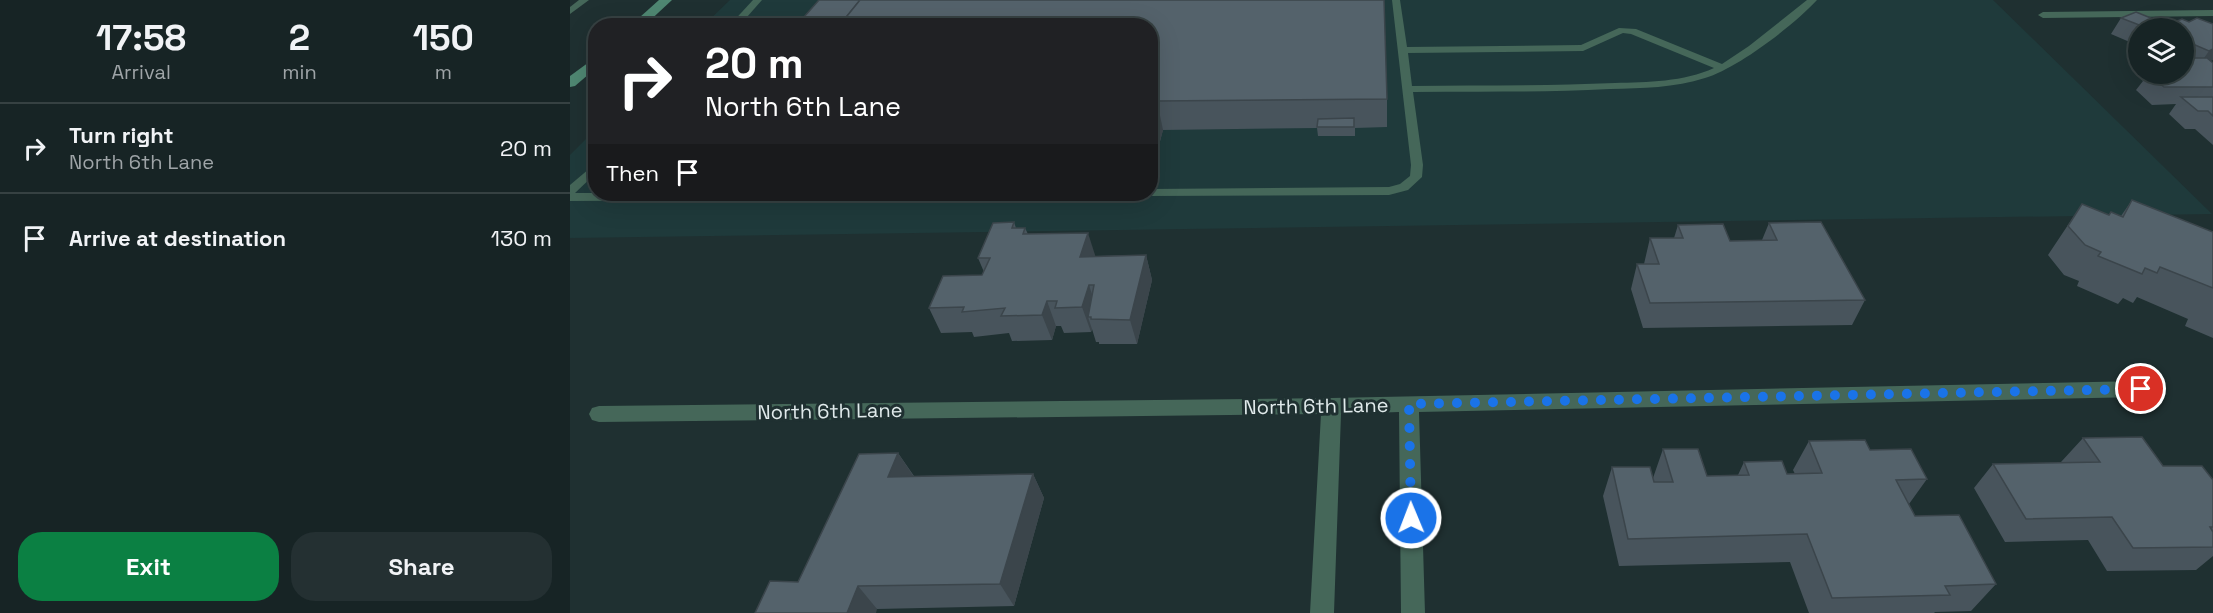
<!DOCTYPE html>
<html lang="en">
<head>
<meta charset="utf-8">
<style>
  body { margin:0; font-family:"Space Grotesk",sans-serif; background:#243032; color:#f1f3f6; height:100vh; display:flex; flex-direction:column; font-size:22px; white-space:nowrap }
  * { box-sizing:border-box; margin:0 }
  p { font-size:20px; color:#9ea4a7 }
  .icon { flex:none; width:33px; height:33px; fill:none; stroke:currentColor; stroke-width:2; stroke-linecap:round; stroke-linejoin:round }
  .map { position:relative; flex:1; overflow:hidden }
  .panel { display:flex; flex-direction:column; background:#172425; width:570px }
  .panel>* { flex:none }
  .guide { position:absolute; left:18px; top:18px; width:570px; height:183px; border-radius:24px; box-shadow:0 6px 24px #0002,0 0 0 2px #364142; background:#202124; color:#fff; overflow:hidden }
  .buttons { position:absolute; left:1558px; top:18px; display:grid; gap:12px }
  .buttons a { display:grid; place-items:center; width:66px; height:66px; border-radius:50%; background:#172425; box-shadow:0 6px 24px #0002,0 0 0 2px #364142; font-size:30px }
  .pin { position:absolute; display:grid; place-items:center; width:51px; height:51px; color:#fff; margin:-26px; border:3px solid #fff; border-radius:50%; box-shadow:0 2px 6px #0007 }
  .me { position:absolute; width:66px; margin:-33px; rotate:359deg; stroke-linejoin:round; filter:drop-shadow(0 0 4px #0008) }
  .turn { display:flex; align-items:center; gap:21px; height:126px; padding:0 18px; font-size:27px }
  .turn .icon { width:78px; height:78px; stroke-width:2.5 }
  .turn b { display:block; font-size:42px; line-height:51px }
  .then { display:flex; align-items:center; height:57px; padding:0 18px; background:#0003; gap:12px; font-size:22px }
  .eta { display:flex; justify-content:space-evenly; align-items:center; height:102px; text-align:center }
  .eta b { font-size:36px; font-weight:600; line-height:42px }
  .button { display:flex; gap:12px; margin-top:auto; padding:12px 18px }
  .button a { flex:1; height:69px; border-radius:24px; background:#0b8043; color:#fff; font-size:24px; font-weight:600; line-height:69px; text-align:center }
  .button a+a { background:#243032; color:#f1f3f6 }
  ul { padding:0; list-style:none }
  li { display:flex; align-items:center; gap:18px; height:90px; padding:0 18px; border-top:2px solid #364142 }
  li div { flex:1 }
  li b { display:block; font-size:22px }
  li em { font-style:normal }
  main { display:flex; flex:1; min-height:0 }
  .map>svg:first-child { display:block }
  .built { fill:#1f3a3b }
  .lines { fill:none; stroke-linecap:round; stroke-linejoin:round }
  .lane { fill:#456759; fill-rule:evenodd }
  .street { fill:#456759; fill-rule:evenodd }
  .secondary { fill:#4f8772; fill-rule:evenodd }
  .wall { fill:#48545c }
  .shaded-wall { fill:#3b454b }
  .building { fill:#54626b; stroke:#3b454b; stroke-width:1.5 }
  .route { stroke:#1a73e8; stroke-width:10; stroke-dasharray:0 18 }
  .labels { text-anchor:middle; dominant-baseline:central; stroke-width:6; stroke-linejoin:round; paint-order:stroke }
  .street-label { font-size:20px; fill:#e0eaeb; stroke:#1f3031 }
</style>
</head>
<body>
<main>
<section class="panel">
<div class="eta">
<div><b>17:58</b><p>Arrival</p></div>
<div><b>2</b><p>min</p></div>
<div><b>150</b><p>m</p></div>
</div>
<ul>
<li><svg class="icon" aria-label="right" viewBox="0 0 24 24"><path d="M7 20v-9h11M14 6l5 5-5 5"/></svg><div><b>Turn right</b><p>North 6th Lane</p></div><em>20 m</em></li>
<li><svg class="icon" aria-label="arrive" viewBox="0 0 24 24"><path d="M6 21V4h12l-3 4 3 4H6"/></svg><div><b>Arrive at destination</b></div><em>130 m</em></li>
</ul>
<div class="button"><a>Exit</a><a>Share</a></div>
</section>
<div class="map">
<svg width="1643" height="613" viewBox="0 0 1643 613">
  <rect width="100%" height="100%" fill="#1f3031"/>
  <polygon class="built" points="160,0 1423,0 1642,214 0,238 0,155 25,130 26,194 580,194 580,26 134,25"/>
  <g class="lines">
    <g class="lane">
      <polygon points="9,0 19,0 0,14 0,7"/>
      <polygon points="183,0 192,0 169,26 159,26"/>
      <path d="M822,0H830L837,47L1011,45L1049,28L1066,29L1152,64L1179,46L1237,0H1247C1224,25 1168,68 1135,78C1105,88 1072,88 1040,89C974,93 909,91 843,92L853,165L852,177L838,190L819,195L576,196L574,194H580V189L819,187L830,184L840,176L841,165ZM1053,33L1061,34L1144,68C1114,82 1077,82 1045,83C977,86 910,85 842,86L838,53L1013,51Z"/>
      <polygon points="1643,10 1643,16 1473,18 1468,15 1473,12"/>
      <polygon points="26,163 26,173 5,193 538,194 532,198 0,201 0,185"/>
    </g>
    <polygon class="street" points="1571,381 1578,384 1581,389 1578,394 1571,397 849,412 855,613 831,613 829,412 771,414 764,613 740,613 751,414 29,422 22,420 19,414 22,408 29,406 761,398"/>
    <g class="secondary">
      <polygon points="89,0 102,0 74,26 60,26"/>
      <polygon points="26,57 26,68 5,86 0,87 0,76"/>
    </g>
  </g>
  <g class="wall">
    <polygon points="1551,18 1598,25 1619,22 1643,24 1640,61 1643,63 1643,145 1625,129 1615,129 1599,114 1606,104 1582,105 1566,90 1573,81 1566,74 1569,69 1569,74 1614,74 1614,28 1569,28 1569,46 1541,34"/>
    <polygon points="580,26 817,99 817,127 785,128 785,136 748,136 747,128 593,130 581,175"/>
    <polygon points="1569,55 1569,65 1565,62"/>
    <polygon points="1562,200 1643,232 1643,338 1615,326 1618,319 1567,297 1563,303 1553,298 1548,304 1507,286 1509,281 1494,275 1478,255 1512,204 1539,215 1551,216"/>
    <polygon points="444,222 446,228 455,228 458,234 525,256 576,255 582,280 567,344 529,344 529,342 526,342 522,329 521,332 494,333 491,326 486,326 482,340 442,341 439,333 404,337 402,332 371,333 359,308 412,275 414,272 408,258"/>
    <polygon points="1199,223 1295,300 1282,325 1073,328 1061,289 1067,264 1074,264 1080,238 1104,238 1108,225 1160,241 1192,240"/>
    <polygon points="1513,438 1593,466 1643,480 1643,556 1626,570 1537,571 1518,540 1435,542 1404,488 1423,464 1492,463 1491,462"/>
    <polygon points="1239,441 1300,450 1357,479 1339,504 1345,516 1426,584 1401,611 1365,612 1364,613 1239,613 1220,562 1049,566 1033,496 1042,467 1083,478 1093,449 1137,476 1168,475 1174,462 1217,474 1225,474 1223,470"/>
    <polygon points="328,453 344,476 463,474 474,498 444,606 307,609 228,582"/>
  </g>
  <g class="shaded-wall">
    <polygon points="1623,44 1614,56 1614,53 1619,46"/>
    <polygon points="1643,49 1643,60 1627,68 1639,51"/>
    <polygon points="587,101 593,130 581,175 580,123"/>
    <polygon points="518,233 526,258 510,257"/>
    <polygon points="576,255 582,280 567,344 560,320"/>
    <polygon points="519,285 527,310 521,317 518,317 522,329 521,332 512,307"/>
    <polygon points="477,301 486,326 482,340 472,315"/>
    <polygon points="328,453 344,477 318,477"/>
    <polygon points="463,474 474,498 444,606 430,584"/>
    <polygon points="288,586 307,609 306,613 277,613"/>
  </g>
  <g class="building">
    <polygon points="249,0 314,0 290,0 269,26 226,26"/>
    <polygon points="290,0 814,0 817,99 587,101 580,123 580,26 269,26"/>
    <polygon points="1566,12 1598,25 1612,19 1619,22 1627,18 1643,24 1643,49 1639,51 1623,44 1619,46 1614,44 1614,28 1577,28 1551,18"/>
    <polygon points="1614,53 1620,58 1637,58 1643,63 1643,87 1594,87 1578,74 1614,74"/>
    <polygon points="1611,97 1643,97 1643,116 1638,111 1628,111"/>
    <polygon points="784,118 784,127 747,127 748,119"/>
    <polygon points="1562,200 1643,232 1643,288 1590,267 1587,273 1575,268 1572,274 1528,256 1531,252 1515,245 1498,226 1512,204 1539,215 1541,212 1553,217"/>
    <polygon points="444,222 442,228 455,228 453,234 518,233 510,257 576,255 560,320 521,319 521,317 518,317 524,285 519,285 512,307 485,308 487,301 477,301 472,315 431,316 435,308 392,312 394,307 359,308 373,276 412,275 420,258 408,258 423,223"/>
    <polygon points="1251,222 1295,300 1080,303 1067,264 1089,264 1080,238 1113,238 1108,225 1153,224 1160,241 1207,240 1199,223"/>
    <polygon points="1572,437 1593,466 1632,466 1643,480 1643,527 1640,527 1643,532 1643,547 1563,548 1542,517 1456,519 1423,464 1530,462 1513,438"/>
    <polygon points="1295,440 1300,450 1341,449 1357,479 1326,480 1345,516 1389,515 1426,584 1375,586 1380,595 1262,598 1237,534 1058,539 1042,467 1080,467 1084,482 1103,482 1093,449 1128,449 1137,476 1179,475 1174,462 1212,461 1217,474 1252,473 1239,441"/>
    <polygon points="328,453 318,477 463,474 430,584 288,586 277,613 185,613 200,581 228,582 289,454"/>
  </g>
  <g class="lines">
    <polyline class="route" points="841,518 839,404 1571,389"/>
  </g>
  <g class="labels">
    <g class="street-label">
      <text transform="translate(746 406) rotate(-1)">North 6th Lane</text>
      <text transform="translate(260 411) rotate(-1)">North 6th Lane</text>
    </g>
  </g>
</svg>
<div class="buttons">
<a><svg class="icon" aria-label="layers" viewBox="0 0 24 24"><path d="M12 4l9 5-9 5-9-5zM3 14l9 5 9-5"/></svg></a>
</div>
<div class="pin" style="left:1571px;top:389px;background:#d93025"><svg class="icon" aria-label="arrive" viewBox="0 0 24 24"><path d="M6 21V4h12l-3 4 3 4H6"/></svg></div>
<svg class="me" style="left:841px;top:518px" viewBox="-20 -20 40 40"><circle r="17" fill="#1a73e8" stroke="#fff" stroke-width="3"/><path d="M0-11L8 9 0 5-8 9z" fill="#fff"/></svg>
<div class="guide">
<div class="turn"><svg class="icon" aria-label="right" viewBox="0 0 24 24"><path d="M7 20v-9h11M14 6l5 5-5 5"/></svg><div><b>20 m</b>North 6th Lane</div></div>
<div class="then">Then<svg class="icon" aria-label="arrive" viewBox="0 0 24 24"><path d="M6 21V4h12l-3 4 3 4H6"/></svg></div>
</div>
</div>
</main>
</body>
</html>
